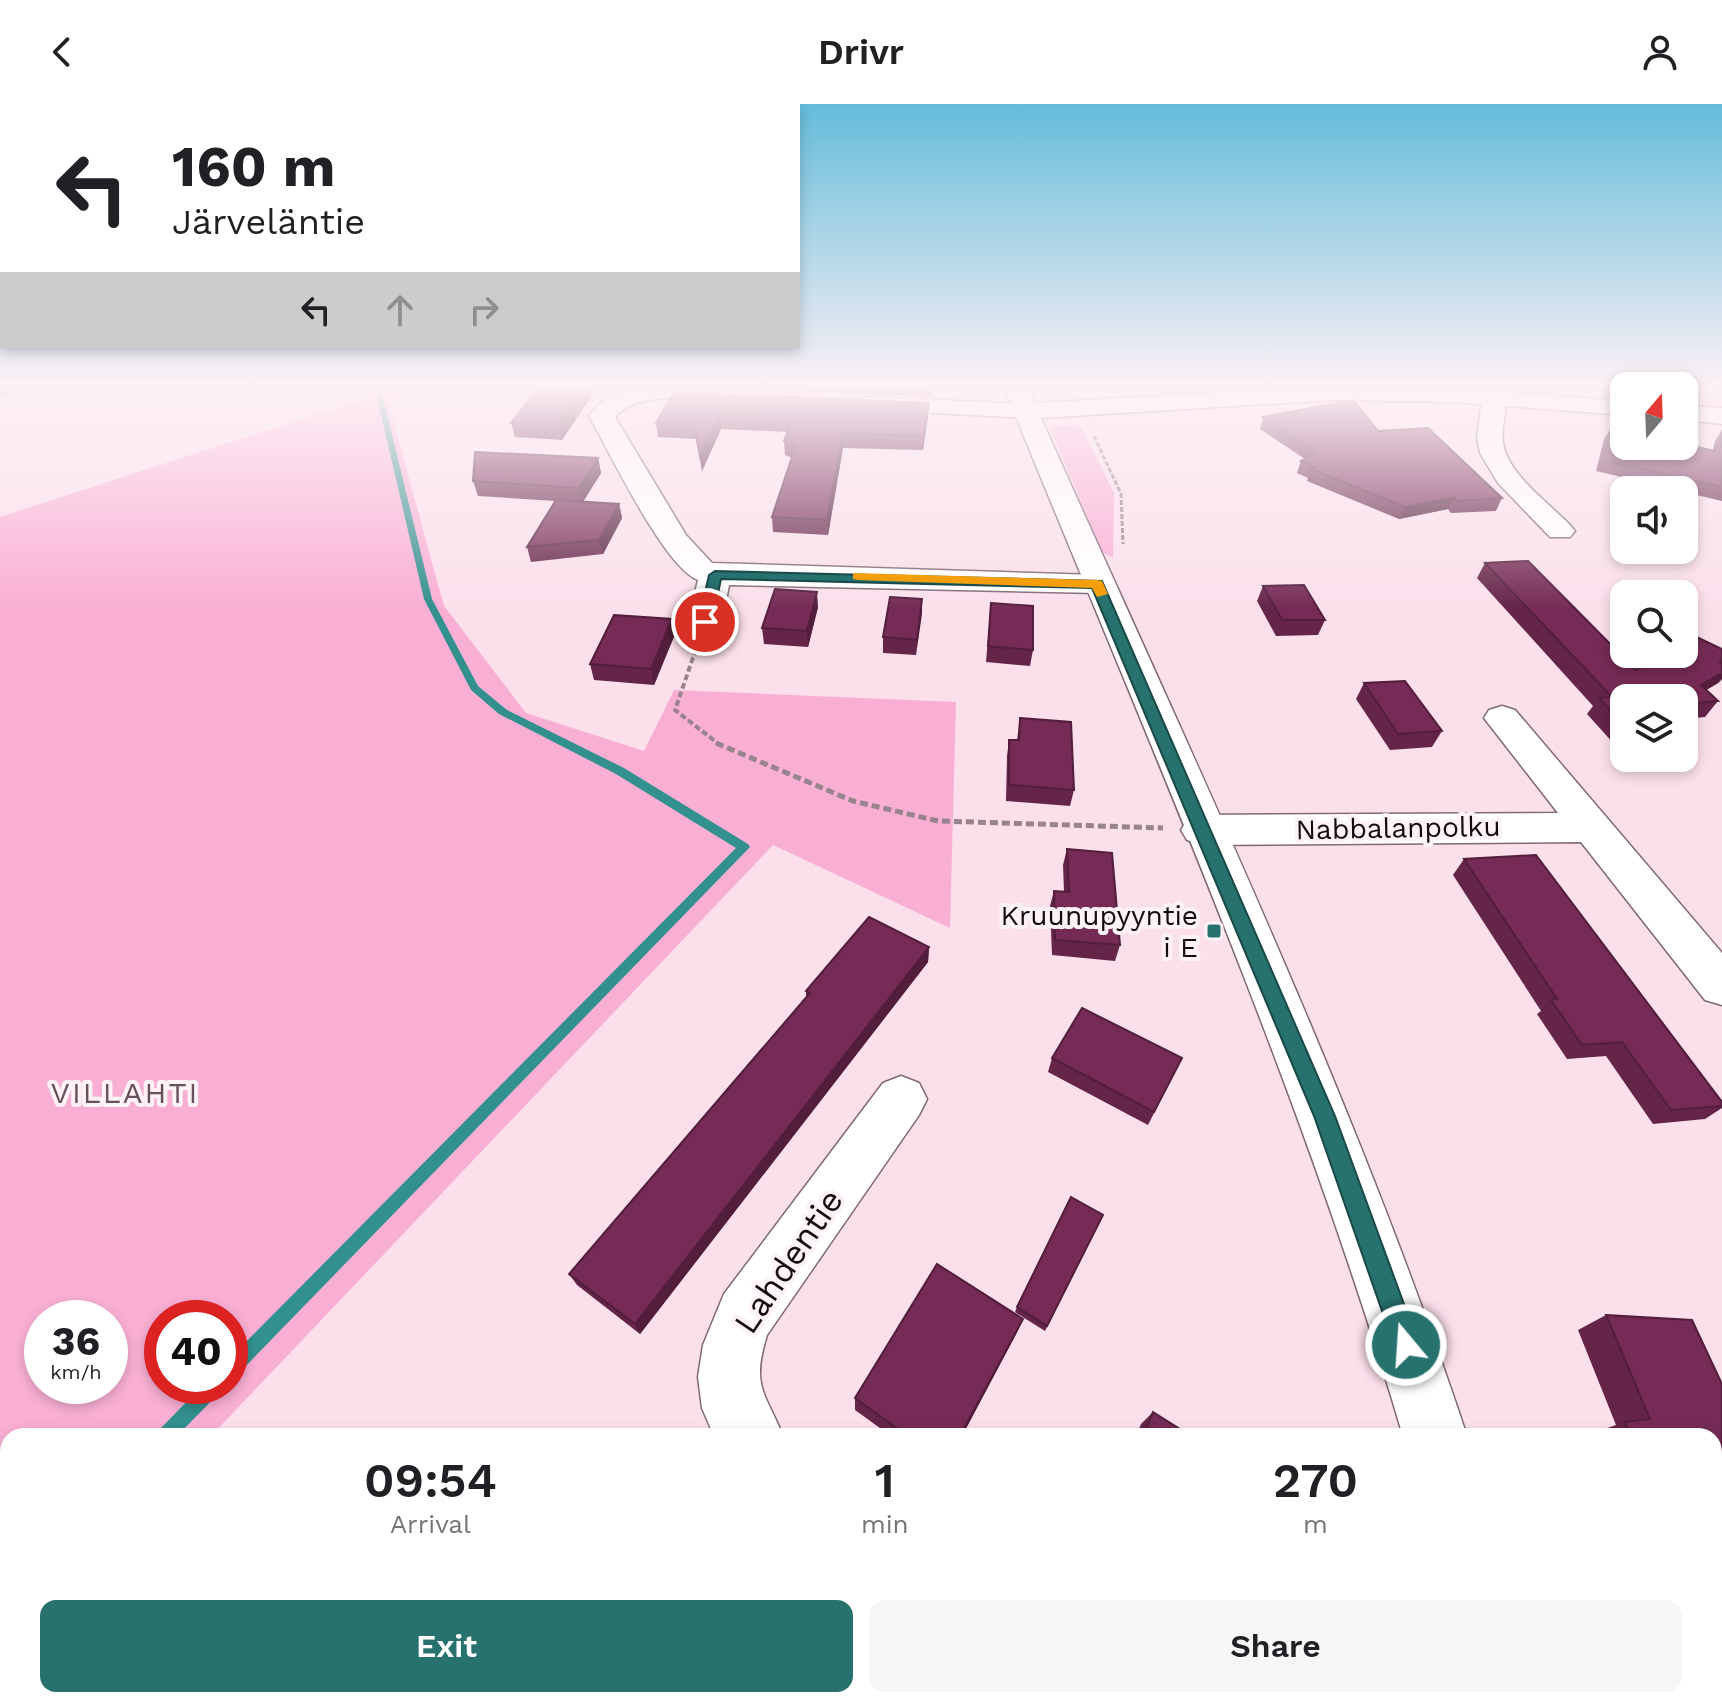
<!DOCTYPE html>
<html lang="en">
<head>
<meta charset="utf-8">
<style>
  body { margin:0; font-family:"Work Sans",sans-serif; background:#f6f6f6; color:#202124; height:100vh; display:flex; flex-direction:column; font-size:30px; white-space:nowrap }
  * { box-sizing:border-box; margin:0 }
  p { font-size:26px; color:#757577 }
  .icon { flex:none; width:44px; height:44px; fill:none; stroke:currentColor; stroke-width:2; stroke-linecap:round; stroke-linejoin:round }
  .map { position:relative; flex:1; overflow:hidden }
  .side { position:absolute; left:0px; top:1324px; width:1722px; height:280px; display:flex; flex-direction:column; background:#fff; border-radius:24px 24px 0 0; box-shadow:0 4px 12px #0003 }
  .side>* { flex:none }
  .banner { position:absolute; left:0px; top:0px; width:800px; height:244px; box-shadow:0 4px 12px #0003; background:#fff; color:#202124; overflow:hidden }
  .needle { width:52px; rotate:19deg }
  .buttons { position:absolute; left:1610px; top:268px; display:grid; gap:16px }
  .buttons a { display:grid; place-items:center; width:88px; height:88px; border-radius:16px; background:#fff; box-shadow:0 4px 12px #0003; font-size:40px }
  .speed { position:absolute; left:24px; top:1196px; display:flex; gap:16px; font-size:40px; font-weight:700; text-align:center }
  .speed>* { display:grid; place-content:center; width:104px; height:104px; border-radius:50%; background:#fff; box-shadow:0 4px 12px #0003; line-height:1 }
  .speed small { font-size:20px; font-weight:400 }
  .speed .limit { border:12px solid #d22; background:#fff; color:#111 }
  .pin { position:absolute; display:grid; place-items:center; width:68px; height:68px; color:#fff; margin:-34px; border:4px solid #fff; border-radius:50%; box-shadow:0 2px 8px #0007 }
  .me { position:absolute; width:88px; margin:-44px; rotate:342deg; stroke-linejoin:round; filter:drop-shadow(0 0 6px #0008) }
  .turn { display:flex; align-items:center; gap:28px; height:168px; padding:0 40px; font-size:36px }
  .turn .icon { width:104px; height:104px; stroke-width:2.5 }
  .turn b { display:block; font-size:56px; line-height:68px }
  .lanes { display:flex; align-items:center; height:76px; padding:0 40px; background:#0003; justify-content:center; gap:40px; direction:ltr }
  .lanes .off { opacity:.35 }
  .eta { display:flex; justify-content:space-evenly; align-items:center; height:136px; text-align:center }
  .eta b { font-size:48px; font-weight:600; line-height:56px }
  .action { display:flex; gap:16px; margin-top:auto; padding:16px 40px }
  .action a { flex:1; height:92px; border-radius:16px; background:#27716f; color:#fff; font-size:32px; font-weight:600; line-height:92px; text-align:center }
  .action a+a { background:#f6f6f6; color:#202124 }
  header { display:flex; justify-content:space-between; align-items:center; height:104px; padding:0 40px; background:#fff; font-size:36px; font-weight:600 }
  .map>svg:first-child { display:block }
  .built { fill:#f1d0df }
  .green { fill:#f9afd4; fill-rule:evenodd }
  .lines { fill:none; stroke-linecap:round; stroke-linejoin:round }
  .stream { fill:#32908e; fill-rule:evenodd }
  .lane-casing { stroke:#806974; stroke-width:3 }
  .street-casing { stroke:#806974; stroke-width:3 }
  .secondary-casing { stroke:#806974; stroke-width:3 }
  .path-far3 { stroke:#97848d; stroke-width:3; stroke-dasharray:5 2; stroke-linecap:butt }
  .path-far2 { stroke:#97848d; stroke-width:4; stroke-dasharray:6 3; stroke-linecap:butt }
  .path-far1 { stroke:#97848d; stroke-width:5; stroke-dasharray:8 4; stroke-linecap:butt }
  .path { stroke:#97848d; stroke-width:8; stroke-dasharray:12 6; stroke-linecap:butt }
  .lane { fill:#fff; fill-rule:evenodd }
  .street { fill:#fff; fill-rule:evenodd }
  .secondary { fill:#fff; fill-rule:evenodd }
  .wall { fill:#652549 }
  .shaded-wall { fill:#521e3c }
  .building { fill:#752b55; stroke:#521e3c; stroke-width:2 }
  .route { fill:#27716f; stroke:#194948; stroke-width:2 }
  .slow { fill:#f59e0b }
  .poi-dot { fill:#27716f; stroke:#fdf3f7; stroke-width:3 }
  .labels { text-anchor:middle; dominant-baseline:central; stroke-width:8; stroke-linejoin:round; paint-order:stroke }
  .street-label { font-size:28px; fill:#150c11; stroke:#fdf3f7 }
  .poi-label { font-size:28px; fill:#150c11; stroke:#fdf3f7; text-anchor:end }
  .neighbourhood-label { font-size:30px; letter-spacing:2px; fill:#66505b; stroke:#fdf3f7 }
  .near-street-label { font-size:34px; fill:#150c11; stroke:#fdf3f7 }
</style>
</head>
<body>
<header><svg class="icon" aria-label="back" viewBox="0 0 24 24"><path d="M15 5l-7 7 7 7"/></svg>Drivr<svg class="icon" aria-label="person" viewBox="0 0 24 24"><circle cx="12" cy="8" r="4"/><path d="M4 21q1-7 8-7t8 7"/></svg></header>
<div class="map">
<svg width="1722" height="1604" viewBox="0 0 1722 1604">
  <rect width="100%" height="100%" fill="#fbe0ec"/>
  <polygon class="built" points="1592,281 1722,281 1722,305 1684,302 1684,282 1624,282 1624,296 1605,295"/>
  <g class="green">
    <path d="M379,281H412L388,298L444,502L526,609L644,647L674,586L956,598L950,824L773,741L211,1332H8V1596H353L361,1604H0V413L381,289ZM42,1214H110V1282H42ZM162,1214H230V1282H162Z"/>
    <polygon points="1080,321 1114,389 1113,454 1102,448 1049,322"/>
  </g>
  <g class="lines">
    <g class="stream">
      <polygon points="32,281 41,281 0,293 0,289"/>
      <polygon points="374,281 380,281 432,495 478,582 507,606 624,664 748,740 750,743 236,1272 230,1274 230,1254 736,744 616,670 499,610 471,586 424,495"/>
      <polygon points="202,1282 223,1282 220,1288 177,1332 156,1332 159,1326"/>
      <polygon points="8,1481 8,1505 0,1509 0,1485"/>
      <polygon points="0,1567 8,1571 8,1596 25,1596 28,1604 6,1604 0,1595"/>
    </g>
    <defs>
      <polygon id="lane" points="1638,281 1652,281 1653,282 1639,282"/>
      <g id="street">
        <path d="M662,281L733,287L745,294L733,301C697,298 642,283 615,313L686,431L712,459L1097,471L1108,473L1113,480L1108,487L1097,489L729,481L722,518L717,525L705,528L693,525L688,518L698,476C664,463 609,347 589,312C607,287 633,283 662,281Z"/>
        <path d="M1468,281H1493L1506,295C1506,309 1501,325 1503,339C1508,371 1549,399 1570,421L1575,427L1570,433H1550L1498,379L1480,349L1477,334L1482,296Z"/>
        <polygon points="869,293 1027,300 1039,307 1027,314 860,305 857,300 860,295"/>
        <polygon points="1502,602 1515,606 1722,849 1722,901 1705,896 1581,738 1202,741 1187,736 1181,726 1187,716 1202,711 1558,709 1484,614 1489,606"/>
        <path d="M901,972L919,979L927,995L919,1011L767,1231C751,1283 765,1288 783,1332H714L702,1304L698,1273L703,1241L724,1190L883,979Z"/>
        <polygon points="1058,1596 1140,1596 1143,1604 1061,1604"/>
      </g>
      <g id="secondary">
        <path d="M1003,281H1027L1035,299L1334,282L1452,284L1624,297V311L1452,298L1334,296L1041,314C1191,650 1351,983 1467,1332H1403C1297,972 1144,628 1003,281Z"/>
        <polygon points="1684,302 1722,304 1722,320 1684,316"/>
        <rect x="1430" y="1596" width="74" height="8"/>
      </g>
    </defs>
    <use href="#lane" class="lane-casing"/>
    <use href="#street" class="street-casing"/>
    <use href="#secondary" class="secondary-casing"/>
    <polyline class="path-far3" points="1094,332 1121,390 1123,440"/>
    <polyline class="path-far2" points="696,545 675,606 720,641"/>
    <polyline class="path-far1" points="716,639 853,697 938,717 1163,724"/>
    <polyline class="path" points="1540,1596 1540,1604"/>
    <use href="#lane" class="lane"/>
    <use href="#street" class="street"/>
    <use href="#secondary" class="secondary"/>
  </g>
  <g class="wall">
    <polygon points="599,281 562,336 515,333 511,319"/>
    <polygon points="686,281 934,281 932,293 686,282"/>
    <polygon points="674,288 929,299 928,313 923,346 843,344 828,431 773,428 772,413 792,354 785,351 784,337 788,328 721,325 702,367 696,335 658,333 656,319"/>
    <polygon points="1263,313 1378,327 1502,394 1496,407 1451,409 1448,405 1399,415 1307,377 1308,374 1297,369 1301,357 1305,355 1260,325"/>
    <polygon points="1611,324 1713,346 1715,337 1722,326 1722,397 1684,388 1684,386 1677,386 1596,367 1604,335"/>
    <polygon points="598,354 601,369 583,398 619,400 622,414 603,450 531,458 527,443 555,397 478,392 473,377"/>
    <polygon points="1485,459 1636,566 1722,545 1722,575 1718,579 1706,586 1718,597 1705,613 1684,615 1684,594 1624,594 1624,651 1587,610 1593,602 1477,474"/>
    <polygon points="1263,482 1325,516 1318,531 1276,532 1257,497"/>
    <polygon points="922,495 916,551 883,549 883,533"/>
    <polygon points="991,499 1033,546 1030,562 986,558"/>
    <polygon points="818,503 808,543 764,540 762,524"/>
    <polygon points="672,515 675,530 654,581 594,576 590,560"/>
    <polygon points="1364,579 1442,627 1432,643 1390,646 1356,595"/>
    <polygon points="1020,614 1074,686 1070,702 1006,697 1007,652 1009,636 1017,636"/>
    <polygon points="1684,636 1693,646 1680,662 1636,664 1627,654 1684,654"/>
    <polygon points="1067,745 1120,841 1115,857 1052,851 1050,802 1054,787 1064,788 1063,761"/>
    <polygon points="1464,755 1722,998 1722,1004 1705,1015 1653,1020 1606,952 1567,955 1537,910 1541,907 1453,771"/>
    <polygon points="929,843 928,858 640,1230 577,1181 569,1170 806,893 806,887"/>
    <polygon points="1052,954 1182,954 1148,1021 1048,968"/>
    <polygon points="1103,1111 1045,1227 1015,1208 1017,1203"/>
    <polygon points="1606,1211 1722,1280 1722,1406 1714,1407 1714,1332 1594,1332 1593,1329 1616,1321 1578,1226"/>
    <polygon points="1023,1215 1016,1230 962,1332 891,1332 855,1306 855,1294"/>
    <polygon points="1153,1308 1191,1332 1136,1332 1141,1320"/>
  </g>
  <g class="shaded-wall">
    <polygon points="587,281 599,281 562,336 558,321"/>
    <polygon points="929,299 928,313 923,346 923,332"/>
    <polygon points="720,311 721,325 702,367 700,352"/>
    <polygon points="843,329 843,344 828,431 827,416"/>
    <polygon points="598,354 601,369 582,399 579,384"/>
    <polygon points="1454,393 1448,405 1399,415 1405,403"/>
    <polygon points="619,400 622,414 603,450 599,436"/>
    <polygon points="817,488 818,503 808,543 807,527"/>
    <polygon points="922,495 922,510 916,551 917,536"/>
    <polygon points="672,515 675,530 654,581 651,565"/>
    <polygon points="1722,569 1722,575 1718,579 1688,597 1701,581"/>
    <polygon points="929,843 928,858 640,1230 635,1220"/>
    <polygon points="1023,1215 1016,1230 962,1332 960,1332"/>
  </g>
  <g class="building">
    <polygon points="541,281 587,281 558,321 511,319"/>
    <polygon points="674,288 929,299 923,332 843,329 827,416 772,413 796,341 784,337 793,314 720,311 700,352 694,321 656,319"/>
    <polygon points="1353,296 1378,327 1428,324 1502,394 1457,397 1454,393 1405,403 1311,365 1315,363 1301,357 1317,349 1263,313"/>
    <polygon points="1611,324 1624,327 1624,342 1684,342 1684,340 1719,348 1722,326 1722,383 1603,356"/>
    <polygon points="475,348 598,354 579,384 473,377"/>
    <polygon points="556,396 619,400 599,436 527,443"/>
    <polygon points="1528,457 1636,566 1665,550 1684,550 1684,540 1697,533 1722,545 1722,556 1720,558 1722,559 1722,569 1701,581 1718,597 1684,600 1684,594 1624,594 1624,621 1599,594 1612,593 1485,459"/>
    <polygon points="1304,481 1325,516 1282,516 1263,482"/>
    <polygon points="775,485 817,488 807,527 762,524"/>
    <polygon points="890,493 922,495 917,536 883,533"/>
    <polygon points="991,499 1033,502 1033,546 988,542"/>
    <polygon points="614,511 672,515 651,565 590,560"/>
    <polygon points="1405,577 1442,627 1398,630 1364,579"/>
    <polygon points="1020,614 1071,618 1074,686 1009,681 1009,636 1019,636"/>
    <polygon points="1684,636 1693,646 1684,646"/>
    <polygon points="1067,745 1112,749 1120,841 1055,836 1054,787 1069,788"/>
    <polygon points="1536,751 1722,998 1722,1002 1671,1006 1622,938 1582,941 1551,896 1557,895 1464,755"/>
    <polygon points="869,813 929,843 635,1220 569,1170 810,889 806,887"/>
    <polygon points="1082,904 1182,954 1154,1008 1052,954"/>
    <polygon points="1071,1093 1103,1111 1047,1222 1017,1203"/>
    <polygon points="937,1160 1023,1215 960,1332 908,1332 855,1294"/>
    <polygon points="1606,1211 1692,1216 1722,1280 1722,1403 1714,1404 1714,1332 1632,1332 1624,1318 1650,1315"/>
    <polygon points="1153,1308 1191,1332 1143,1332"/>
    <polygon points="736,1596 943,1596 953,1604 745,1604"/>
  </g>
  <linearGradient id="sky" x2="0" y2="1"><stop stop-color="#64bcda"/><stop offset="0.56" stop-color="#fdf1f6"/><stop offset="1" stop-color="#fdf1f6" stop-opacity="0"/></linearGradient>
  <rect width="1722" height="505" fill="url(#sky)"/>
  <polygon class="route" points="715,467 1102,477 1335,1012 1419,1241 1415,1250 1406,1254 1397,1250 1314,1012 1092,484 721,475 712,518 705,522 698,518 709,471"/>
  <polygon class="slow" points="853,469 1097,476 1102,477 1108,490 1097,493 1092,484 858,476 853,475"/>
  <rect class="poi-dot" x="1206" y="819" width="16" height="16" rx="4"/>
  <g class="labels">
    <g class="street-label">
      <text transform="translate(1398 724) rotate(-1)">Nabbalanpolku</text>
    </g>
    <g class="poi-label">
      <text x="1198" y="811">Kruunupyyntie<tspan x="1198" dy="32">i E</tspan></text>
    </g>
    <g class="neighbourhood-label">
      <text x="125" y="988">VILLAHTI</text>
    </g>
    <g class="near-street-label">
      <text transform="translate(788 1157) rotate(-56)">Lahdentie</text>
    </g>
  </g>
</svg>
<div class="buttons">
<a><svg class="needle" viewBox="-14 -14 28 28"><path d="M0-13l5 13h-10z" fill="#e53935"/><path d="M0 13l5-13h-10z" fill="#757577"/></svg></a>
<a><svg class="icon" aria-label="sound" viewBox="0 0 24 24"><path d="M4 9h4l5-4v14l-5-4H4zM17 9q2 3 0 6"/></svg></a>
<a><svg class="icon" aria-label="search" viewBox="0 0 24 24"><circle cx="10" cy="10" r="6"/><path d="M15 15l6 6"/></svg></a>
<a><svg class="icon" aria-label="layers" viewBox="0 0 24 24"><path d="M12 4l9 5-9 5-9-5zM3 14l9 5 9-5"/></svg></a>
</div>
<div class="speed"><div>36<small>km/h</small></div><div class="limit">40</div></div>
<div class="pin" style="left:705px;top:518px;background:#d93025"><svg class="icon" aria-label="arrive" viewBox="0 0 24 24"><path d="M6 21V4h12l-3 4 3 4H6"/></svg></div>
<svg class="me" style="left:1406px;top:1241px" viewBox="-20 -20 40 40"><circle r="17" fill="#27716f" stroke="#fff" stroke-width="3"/><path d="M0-11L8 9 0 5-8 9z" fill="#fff"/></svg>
<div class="banner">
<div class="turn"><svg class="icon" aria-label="left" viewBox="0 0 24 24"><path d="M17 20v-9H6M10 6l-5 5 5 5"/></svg><div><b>160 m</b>Järveläntie</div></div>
<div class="lanes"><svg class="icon" aria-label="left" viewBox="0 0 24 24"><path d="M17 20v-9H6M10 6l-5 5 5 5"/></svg><svg class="icon off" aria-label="ahead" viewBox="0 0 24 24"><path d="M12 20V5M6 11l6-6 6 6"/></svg><svg class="icon off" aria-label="right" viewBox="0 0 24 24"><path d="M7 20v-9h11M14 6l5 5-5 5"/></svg></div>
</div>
<section class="side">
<div class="eta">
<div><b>09:54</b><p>Arrival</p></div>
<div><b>1</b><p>min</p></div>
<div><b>270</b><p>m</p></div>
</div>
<div class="action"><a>Exit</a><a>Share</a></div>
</section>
</div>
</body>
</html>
